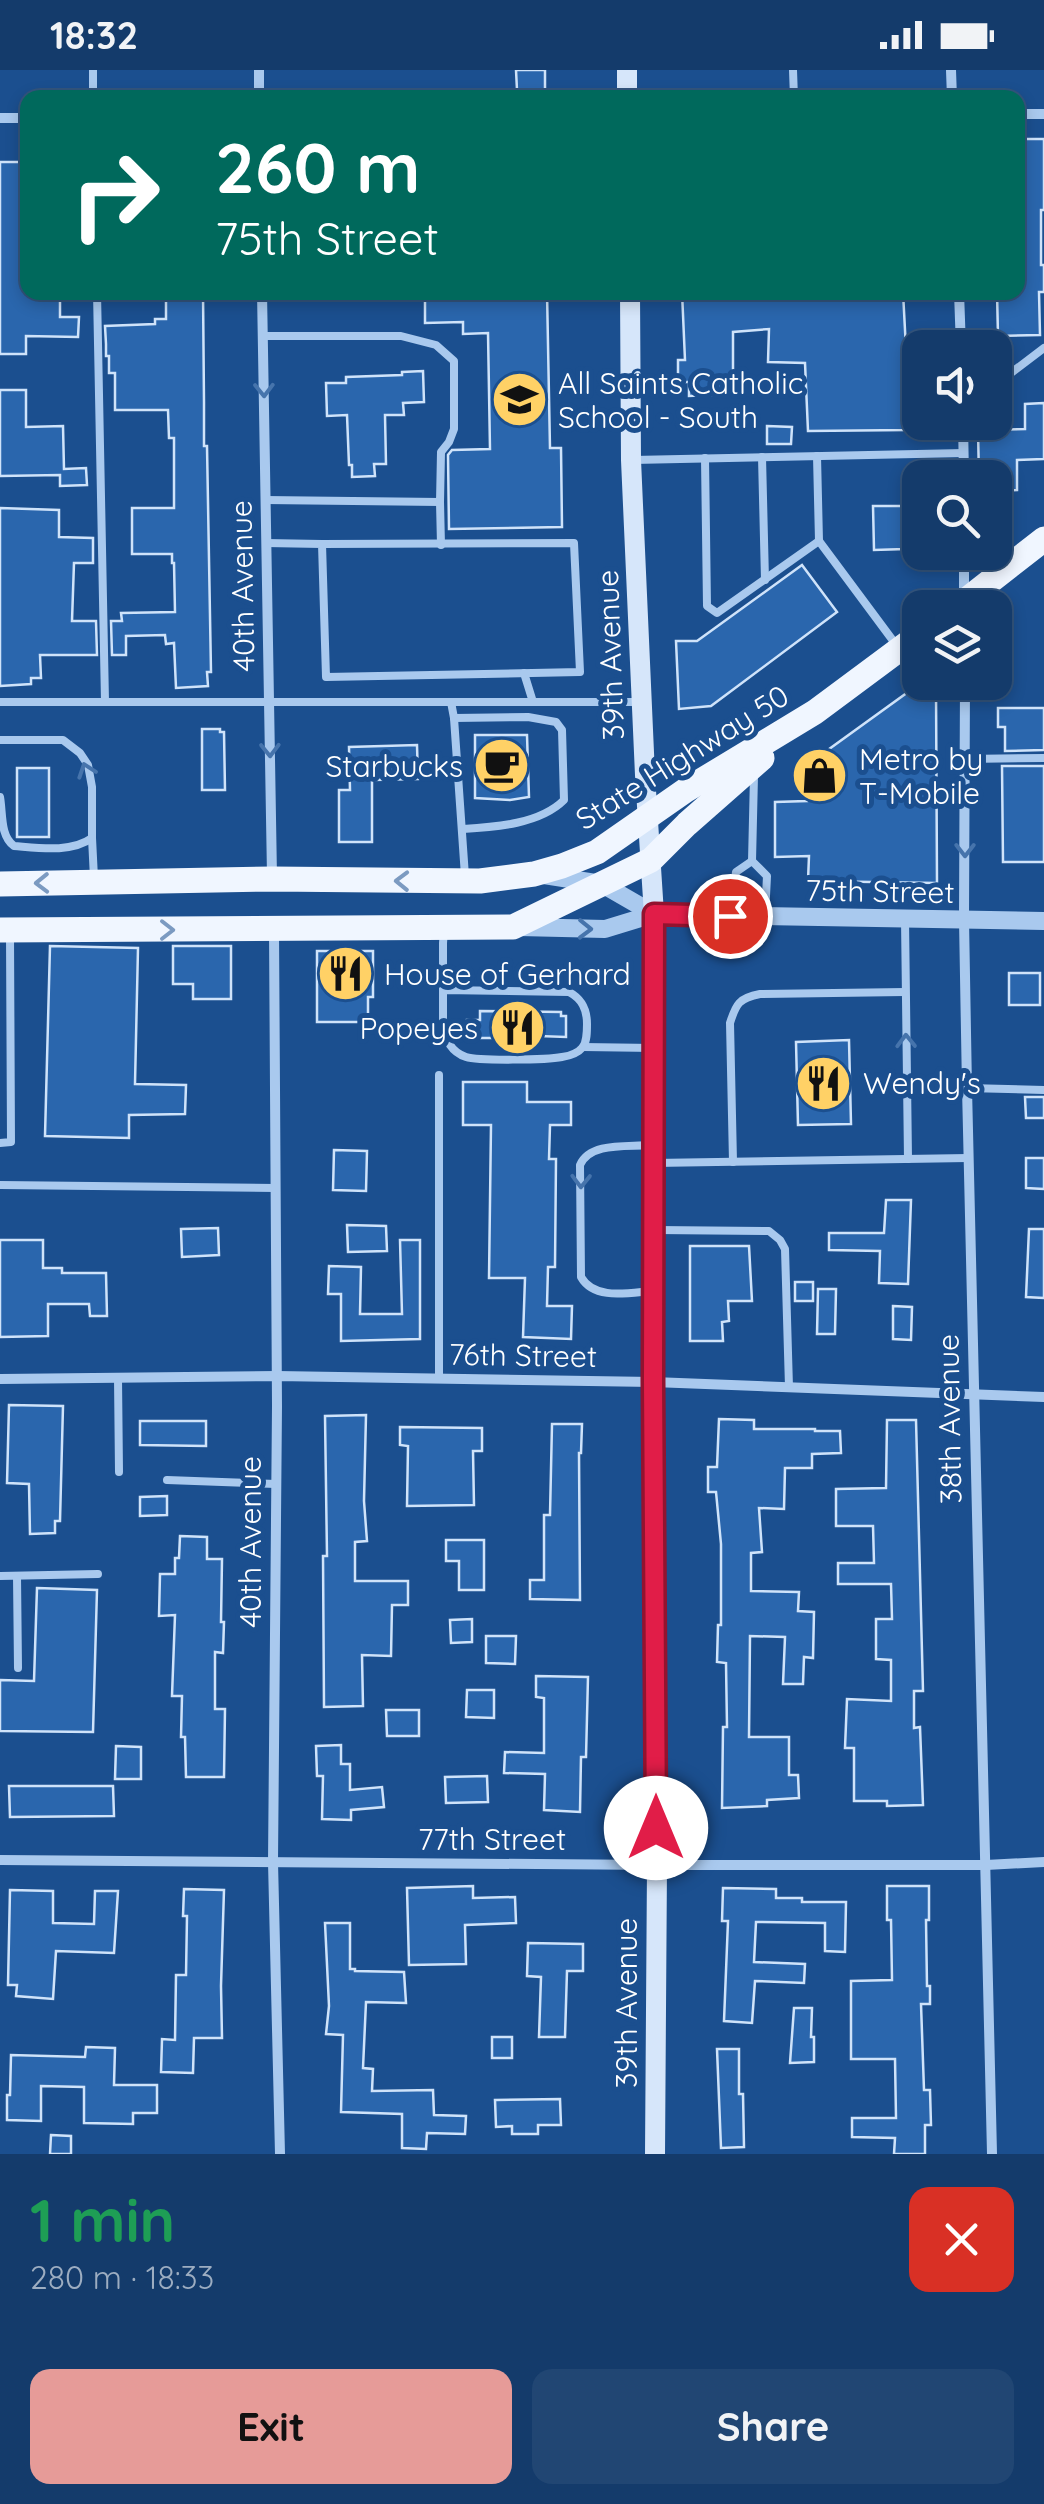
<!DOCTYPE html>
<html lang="en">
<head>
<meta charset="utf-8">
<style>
  body { margin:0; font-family:Quicksand,sans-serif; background:#214673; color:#f1f3f6; height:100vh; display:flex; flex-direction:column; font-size:38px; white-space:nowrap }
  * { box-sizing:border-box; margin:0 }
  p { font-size:32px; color:#9dadc1 }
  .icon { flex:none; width:55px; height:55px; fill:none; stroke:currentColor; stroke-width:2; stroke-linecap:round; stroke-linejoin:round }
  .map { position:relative; height:2084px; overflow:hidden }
  .drawer { display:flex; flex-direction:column; background:#143b6b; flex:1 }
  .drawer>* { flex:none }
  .guide { position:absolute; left:20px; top:20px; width:1005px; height:210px; border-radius:20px; box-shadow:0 5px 15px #0003,0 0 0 2px #33557e; background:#00695c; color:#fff; overflow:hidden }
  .controls { position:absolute; left:902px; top:260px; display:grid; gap:20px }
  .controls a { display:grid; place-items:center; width:110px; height:110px; border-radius:20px; background:#143b6b; box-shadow:0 5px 15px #0003,0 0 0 2px #33557e; font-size:50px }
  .pin { position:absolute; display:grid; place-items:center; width:85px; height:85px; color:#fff; margin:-42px; border:5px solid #fff; border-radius:50%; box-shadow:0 2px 10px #0007 }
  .me { position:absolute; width:110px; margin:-55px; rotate:0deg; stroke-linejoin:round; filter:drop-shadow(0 0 8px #0008) }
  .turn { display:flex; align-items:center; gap:35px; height:210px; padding:0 30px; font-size:45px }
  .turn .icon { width:130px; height:130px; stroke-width:2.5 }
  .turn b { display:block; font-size:70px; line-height:85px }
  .round { display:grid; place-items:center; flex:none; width:105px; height:105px; border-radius:20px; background:#214673 }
  .headline { display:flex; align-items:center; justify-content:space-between; height:170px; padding:0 30px }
  h1 { font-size:60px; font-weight:800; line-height:75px; color:#1e9e55 }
  .primary-button { display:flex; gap:20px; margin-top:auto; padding:20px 30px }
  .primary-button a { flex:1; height:115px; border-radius:20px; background:#e69b98; color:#111; font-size:40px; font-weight:800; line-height:115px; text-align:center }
  .primary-button a+a { background:#214673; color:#f1f3f6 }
  .status { display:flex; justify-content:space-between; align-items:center; height:70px; padding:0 50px; background:#143b6b; direction:ltr }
  .status svg { height:28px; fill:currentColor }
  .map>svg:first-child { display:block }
  .building { fill:#2a66ad; stroke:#cfe3fa; stroke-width:2.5 }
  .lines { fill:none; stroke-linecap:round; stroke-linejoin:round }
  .service { stroke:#a9c9ee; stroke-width:8 }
  .minor { stroke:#a9c9ee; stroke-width:10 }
  .tertiary { stroke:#a9c9ee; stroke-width:18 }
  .secondary { stroke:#d6e6fa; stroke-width:20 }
  .primary { stroke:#f0f6ff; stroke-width:25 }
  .oneway { stroke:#4674ac }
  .oneway2 { stroke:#7b9ac1 }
  .route-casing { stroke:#92132f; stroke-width:25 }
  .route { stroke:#e11d48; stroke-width:18 }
  .labels { text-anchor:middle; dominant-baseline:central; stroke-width:10; stroke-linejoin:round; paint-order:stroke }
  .poi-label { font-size:30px; fill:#fff; stroke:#1b4f8f; text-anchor:start }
  .street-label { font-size:30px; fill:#fff; stroke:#1b4f8f }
</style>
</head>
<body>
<div class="status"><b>18:32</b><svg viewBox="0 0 49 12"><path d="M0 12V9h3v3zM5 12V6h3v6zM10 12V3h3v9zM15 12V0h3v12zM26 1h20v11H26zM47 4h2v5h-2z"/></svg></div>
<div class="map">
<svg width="1044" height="2084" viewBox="0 0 1044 2084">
  <rect width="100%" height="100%" fill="#1b4f8f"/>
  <g class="building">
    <polygon points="516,0 545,0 545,20 517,20"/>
    <polygon points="1018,69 1044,69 1044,140 1041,140 1041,195 1044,195 1044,222 1039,222 1040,265 998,266 997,222 1018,222"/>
    <polygon points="0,92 20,92 20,124 26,124 28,222 60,222 60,247 79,247 78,267 26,266 26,284 0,284"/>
    <polygon points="166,222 203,222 204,332 204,376 207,376 211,602 207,602 208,616 176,618 174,573 166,574 165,565 126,566 126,585 112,585 111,551 122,551 121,543 175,542 174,493 172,493 172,484 132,484 132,438 174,438 174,368 169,368 168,340 115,340 115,303 109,303 109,286 106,286 106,274 105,256 155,254 155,249 166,249"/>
    <polygon points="425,222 547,222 550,378 561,378 562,457 449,459 448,385 452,380 490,379 488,263 463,264 463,252 425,253"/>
    <polygon points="682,222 903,222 906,279 908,279 911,308 906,308 907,360 808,361 805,293 768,292 769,259 733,262 733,324 689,326 689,312 678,312 678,290 685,290"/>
    <polygon points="423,301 424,332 403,333 404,345 385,345 386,394 374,394 375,406 352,407 352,395 349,395 347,345 327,346 326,313 346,313 346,307 402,305 402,302"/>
    <polygon points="0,320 26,320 26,357 63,356 64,399 86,398 87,415 60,416 60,405 0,406"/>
    <polygon points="1044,333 1044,389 1017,390 1017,420 995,421 995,408 979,408 978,360 1025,359 1025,334"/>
    <polygon points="767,356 792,357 791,374 767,374"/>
    <polygon points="873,436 904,436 904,452 912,452 912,470 904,470 905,479 874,480"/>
    <polygon points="0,438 59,440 59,467 93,468 93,493 74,493 72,551 96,551 97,585 40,585 41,608 31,608 31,614 0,616"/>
    <polygon points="802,495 837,542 711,636 679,639 676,571 697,571"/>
    <polygon points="922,612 936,617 937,813 808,811 809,786 775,787 775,732 807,731 807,695"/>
    <polygon points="998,638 1044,638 1044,680 1005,681 1005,657 998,657"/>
    <polygon points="202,659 220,659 220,662 224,662 225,720 202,720"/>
    <polygon points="475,665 527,665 529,727 510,730 475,728"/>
    <polygon points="417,675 418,709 372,710 372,772 339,772 339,720 350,720 349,677"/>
    <polygon points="1002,696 1044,696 1044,792 1003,792"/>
    <rect x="17" y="698" width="32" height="69"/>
    <polygon points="50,876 138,878 135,1014 186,1015 185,1044 129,1045 129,1068 45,1066"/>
    <polygon points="173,876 231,876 231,929 193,929 193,914 173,914"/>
    <polygon points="317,881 373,881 373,927 368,927 368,952 317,952"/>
    <rect x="1009" y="903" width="31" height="32"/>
    <polygon points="480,941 561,942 561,946 566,946 566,967 539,966 539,971 515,971 515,968 467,968 467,950 480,950"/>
    <polygon points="849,970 851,1054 798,1055 796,972"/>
    <polygon points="463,1012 527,1012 527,1032 571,1032 571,1055 550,1055 549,1089 556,1089 555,1197 548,1197 547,1236 572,1236 571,1269 523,1267 525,1208 489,1208 491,1055 463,1055"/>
    <polygon points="1025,1027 1044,1027 1044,1048 1026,1048"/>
    <polygon points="334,1080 367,1081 366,1121 333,1120"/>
    <polygon points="1026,1088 1044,1088 1044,1119 1026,1118"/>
    <polygon points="886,1130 911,1130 908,1214 879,1213 880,1181 829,1180 829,1163 884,1163"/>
    <polygon points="347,1155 386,1156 387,1181 348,1182"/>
    <polygon points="218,1158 219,1185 182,1187 181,1159"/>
    <polygon points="1029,1159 1044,1159 1044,1228 1026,1227"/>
    <polygon points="0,1170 43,1170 43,1198 62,1198 62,1203 106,1203 107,1246 90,1246 89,1234 48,1234 48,1266 0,1267"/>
    <polygon points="400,1170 420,1170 420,1269 341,1271 341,1224 328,1224 329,1196 361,1197 360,1244 402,1244"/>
    <polygon points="690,1176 749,1176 752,1231 728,1231 729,1251 722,1252 723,1271 690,1271"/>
    <rect x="795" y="1212" width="18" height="19"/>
    <polygon points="818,1219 836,1219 835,1264 817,1264"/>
    <polygon points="893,1236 912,1237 911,1270 893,1269"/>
    <polygon points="9,1335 63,1336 60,1451 55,1451 55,1463 30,1464 29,1414 7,1413"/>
    <polygon points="366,1345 364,1431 367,1471 355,1472 355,1511 408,1511 408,1535 392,1535 391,1586 362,1585 363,1636 324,1637 323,1486 327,1486 325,1346"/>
    <polygon points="719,1349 754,1350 754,1359 815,1359 815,1361 840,1361 841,1383 812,1384 812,1398 785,1398 784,1439 759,1438 762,1482 751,1483 751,1521 799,1522 798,1541 814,1542 813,1588 804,1587 803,1614 783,1614 785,1567 750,1566 749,1667 789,1667 789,1705 798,1705 799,1728 767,1730 767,1736 722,1738 723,1657 727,1657 726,1593 717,1592 718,1555 721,1555 721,1474 716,1422 708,1422 708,1397 717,1397"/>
    <polygon points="887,1350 916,1350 923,1621 914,1621 914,1658 920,1657 923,1735 887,1736 887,1731 854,1731 854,1678 845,1678 847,1629 891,1631 891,1590 876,1589 876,1549 892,1549 891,1514 838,1514 838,1493 874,1493 873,1456 836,1456 836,1419 886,1418"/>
    <polygon points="140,1351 206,1351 206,1376 140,1375"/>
    <polygon points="552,1354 582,1354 581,1383 579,1383 580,1530 530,1529 530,1510 544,1510 544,1445 550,1445"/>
    <polygon points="400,1357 482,1358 482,1381 473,1381 474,1435 407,1436 408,1376 400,1375"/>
    <polygon points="167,1426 167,1445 140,1446 140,1427"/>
    <polygon points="180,1466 207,1467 207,1489 222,1489 221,1552 224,1552 223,1583 215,1582 215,1639 225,1639 224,1707 186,1707 185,1667 181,1667 182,1626 172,1626 175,1545 159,1546 160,1504 175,1504 175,1488 179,1488"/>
    <polygon points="446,1470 484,1470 484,1520 459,1520 459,1491 446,1491"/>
    <polygon points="37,1518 97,1520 93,1662 0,1661 0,1610 34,1611"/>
    <polygon points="472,1549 472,1572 451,1573 450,1550"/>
    <polygon points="486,1566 516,1566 515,1594 486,1593"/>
    <polygon points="536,1606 588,1607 586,1687 581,1687 580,1742 544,1740 545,1704 504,1703 505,1682 544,1683 544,1628 536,1627"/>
    <polygon points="467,1620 494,1620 494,1648 466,1647"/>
    <polygon points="386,1640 419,1640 419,1666 387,1666"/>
    <polygon points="341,1675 341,1694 350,1694 350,1720 382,1717 384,1737 351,1740 351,1750 322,1749 323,1706 317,1706 316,1676"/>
    <polygon points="116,1676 141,1677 141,1709 115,1709"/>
    <polygon points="487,1706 488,1732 446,1733 445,1707"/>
    <polygon points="9,1716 113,1716 114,1746 10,1747"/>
    <polygon points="473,1816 473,1828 515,1827 516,1853 465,1855 466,1894 409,1895 407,1818"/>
    <polygon points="887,1816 929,1816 929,1850 926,1850 927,1916 930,1916 930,1934 921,1934 924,2020 930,2020 931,2055 925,2055 925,2084 894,2084 895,2068 852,2067 852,2048 896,2048 895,1989 851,1989 851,1911 892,1910 891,1850 887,1850"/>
    <polygon points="723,1818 776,1819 776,1828 802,1828 802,1832 846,1832 845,1882 825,1881 825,1853 756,1852 754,1892 805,1894 804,1913 755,1911 752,1953 724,1951 728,1851 722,1851"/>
    <polygon points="184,1819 224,1820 221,1916 222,1968 194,1968 193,2003 161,2002 162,1969 175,1970 176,1905 186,1905 187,1846 183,1846"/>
    <polygon points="10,1820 53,1821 53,1853 94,1854 95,1821 118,1821 114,1883 56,1881 53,1929 16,1926 17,1915 8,1915"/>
    <polygon points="325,1853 350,1853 350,1899 355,1899 355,1901 404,1902 406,1933 366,1932 363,1998 373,1999 372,2021 433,2020 434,2045 466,2046 465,2064 427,2063 426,2079 402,2078 402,2044 341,2042 343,1965 326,1964 329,1936"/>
    <polygon points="528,1873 583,1874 583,1901 567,1901 565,1967 539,1967 541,1907 527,1906"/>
    <polygon points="794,1938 812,1938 811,1967 814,1967 814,1992 790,1993"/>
    <rect x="492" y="1967" width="20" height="21"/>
    <polygon points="86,1977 115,1978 114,2015 157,2015 157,2043 133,2043 133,2054 84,2053 84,2017 41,2016 41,2051 7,2050 7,2025 10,2025 11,1985 85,1987"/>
    <polygon points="717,1979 739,1979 739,2024 743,2024 744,2077 721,2078"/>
    <polygon points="560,2029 561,2055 538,2055 538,2064 512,2064 512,2056 496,2057 495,2030"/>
    <polygon points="51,2065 71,2066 71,2084 50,2084"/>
  </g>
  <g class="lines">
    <g class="service">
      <polyline points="93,0 93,28"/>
      <polyline points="793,0 794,28"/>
      <polyline points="97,222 105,632"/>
      <polyline points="263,266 401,266 436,275 454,291 454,359 449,372 441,382 440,432 265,430"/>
      <polyline points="995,315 1044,278"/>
      <polyline points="817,386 819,471"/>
      <polyline points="762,387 765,510"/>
      <polyline points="705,388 707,536 717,543 819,471 897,576"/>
      <polyline points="633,390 964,383"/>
      <polyline points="440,432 441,475"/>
      <polyline points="266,473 322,474 326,607 580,602 574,473 322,474"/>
      <polyline points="524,603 533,632"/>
      <polyline points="0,632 640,632"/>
      <polyline points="451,632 454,648 465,806"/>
      <path d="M454,648L528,647L556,652L562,660L564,730C540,754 496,757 463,759"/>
      <path d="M0,670H63L80,683L88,695L92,717V768C71,783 39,778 14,776C0,766 3,744 0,727"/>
      <polyline points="965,689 1044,688"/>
      <polyline points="92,768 94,808"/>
      <polyline points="752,791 754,706"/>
      <polyline points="730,846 736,802 752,791 767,806 765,846"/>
      <polyline points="905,849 908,1089"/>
      <path d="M443,920L569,922C582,929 587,939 587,954C587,962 587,971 583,977C578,983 569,986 562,987C547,990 478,991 466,987C451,982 446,970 443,957V873L444,861"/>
      <polyline points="583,977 654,978"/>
      <polyline points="439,1005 439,1309"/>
      <polyline points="967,1018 1044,1020"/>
      <polyline points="0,1073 11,1072 10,865"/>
      <path d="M649,1075C627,1077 590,1072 580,1095L581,1207C594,1230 627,1223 651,1221"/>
      <path d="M733,1092L730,953C736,934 739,928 760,924L905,922"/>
      <polyline points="654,1093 968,1088"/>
      <polyline points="0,1115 276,1118"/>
      <polyline points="656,1160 769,1161 780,1170 785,1179 789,1317"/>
      <polyline points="118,1308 119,1402"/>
      <polyline points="167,1410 276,1414"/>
      <polyline points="0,1506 98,1504"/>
      <polyline points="17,1506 18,1598"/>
    </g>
    <g class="minor">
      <polyline points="259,0 259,28"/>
      <polyline points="951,0 952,28"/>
      <polyline points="1018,44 1044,44"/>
      <polyline points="0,48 28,48"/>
      <polyline points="262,222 272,806"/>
      <polyline points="959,222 961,278"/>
      <polyline points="963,352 964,408"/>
      <polyline points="964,482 964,526"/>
      <polyline points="965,612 964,850 967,1018 992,2084"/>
      <polyline points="274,860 277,1336 273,1792 280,2084"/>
      <polyline points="0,1309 277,1306 653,1312 1044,1327"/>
      <polyline points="0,1790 657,1795 986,1795 1044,1792"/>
    </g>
    <g class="tertiary">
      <polyline points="544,805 602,814 654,844"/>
      <polyline points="519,857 605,859 654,844 1044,851"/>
    </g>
    <g class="secondary">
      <polyline points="627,0 627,28"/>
      <polyline points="630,222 631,390 645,705 654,844 653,1312 657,1795 655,2084"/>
    </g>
    <g class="primary">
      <polyline points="956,538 1044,469"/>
      <polyline points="0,814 272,809 480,811 534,804 562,796 597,782 686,720 815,642 920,564"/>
      <polyline points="0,860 513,857 651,790 687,754 762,688"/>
    </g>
  </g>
  <defs><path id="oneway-chevron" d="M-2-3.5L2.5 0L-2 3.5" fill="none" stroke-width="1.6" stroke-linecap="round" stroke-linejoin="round" transform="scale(2.5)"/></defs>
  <g class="oneway">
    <use href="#oneway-chevron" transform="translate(264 320) rotate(89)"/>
    <use href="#oneway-chevron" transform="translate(270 680) rotate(89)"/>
    <use href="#oneway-chevron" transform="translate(86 700) rotate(-109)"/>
    <use href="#oneway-chevron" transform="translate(965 780) rotate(90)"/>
    <use href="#oneway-chevron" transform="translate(585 859) rotate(1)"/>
    <use href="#oneway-chevron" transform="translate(906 971) rotate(-91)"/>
    <use href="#oneway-chevron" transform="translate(581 1111) rotate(91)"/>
  </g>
  <g class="oneway2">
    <use href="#oneway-chevron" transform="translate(402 811) rotate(-179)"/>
    <use href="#oneway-chevron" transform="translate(42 813) rotate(179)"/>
    <use href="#oneway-chevron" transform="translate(167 860)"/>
  </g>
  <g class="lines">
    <defs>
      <polyline id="route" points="656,1758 653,1312 654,844 730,846"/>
    </defs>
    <use href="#route" class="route-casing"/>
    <use href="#route" class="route"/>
  </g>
  <defs>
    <symbol id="school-disc" viewBox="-11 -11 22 22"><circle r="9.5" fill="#ffd166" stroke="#1b4f8f"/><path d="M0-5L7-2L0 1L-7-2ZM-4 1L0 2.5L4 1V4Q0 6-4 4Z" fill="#111"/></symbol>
    <symbol id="cafe-disc" viewBox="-11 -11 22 22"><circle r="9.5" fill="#ffd166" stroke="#1b4f8f"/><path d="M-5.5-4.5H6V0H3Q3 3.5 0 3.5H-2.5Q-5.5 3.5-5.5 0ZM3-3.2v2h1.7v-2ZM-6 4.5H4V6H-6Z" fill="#111"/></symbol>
    <symbol id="shop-disc" viewBox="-11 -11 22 22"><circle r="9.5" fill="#ffd166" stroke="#1b4f8f"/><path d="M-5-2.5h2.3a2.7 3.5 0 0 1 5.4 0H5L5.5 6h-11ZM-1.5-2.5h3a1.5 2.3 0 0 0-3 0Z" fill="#111"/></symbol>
    <symbol id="restaurant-disc" viewBox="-11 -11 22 22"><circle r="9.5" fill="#ffd166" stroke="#1b4f8f"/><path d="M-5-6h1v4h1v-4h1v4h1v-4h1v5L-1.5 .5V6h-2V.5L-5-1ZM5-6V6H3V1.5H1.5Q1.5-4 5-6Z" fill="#111"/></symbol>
  </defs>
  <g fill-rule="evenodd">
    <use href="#school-disc" x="488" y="298" width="63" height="63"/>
    <use href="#cafe-disc" x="470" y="664" width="63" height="63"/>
    <use href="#shop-disc" x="788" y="674" width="63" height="63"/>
    <use href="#restaurant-disc" x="314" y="872" width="63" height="63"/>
    <use href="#restaurant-disc" x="486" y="926" width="63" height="63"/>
    <use href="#restaurant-disc" x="792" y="982" width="63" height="63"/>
  </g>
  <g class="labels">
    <g class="poi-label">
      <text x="558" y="313">All Saints Catholic<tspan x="558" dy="34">School - South</tspan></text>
      <text x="859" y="689">Metro by<tspan x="859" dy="34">T-Mobile</tspan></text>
      <text x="463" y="696" text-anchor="end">Starbucks</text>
      <text x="384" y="904">House of Gerhard</text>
      <text x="478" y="958" text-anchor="end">Popeyes</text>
      <text x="863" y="1013">Wendy's</text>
    </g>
    <g class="street-label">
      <text transform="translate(242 516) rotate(-91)">40th Avenue</text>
      <text transform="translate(610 585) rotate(-92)">39th Avenue</text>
      <text transform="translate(682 687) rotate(-32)">State Highway 50</text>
      <text transform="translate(880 821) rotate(1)">75th Street</text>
      <text transform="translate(523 1285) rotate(1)">76th Street</text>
      <text transform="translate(949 1349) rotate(-91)">38th Avenue</text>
      <text transform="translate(250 1472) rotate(-90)">40th Avenue</text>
      <text x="492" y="1769">77th Street</text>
      <text transform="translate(626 1933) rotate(-90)">39th Avenue</text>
    </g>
  </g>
</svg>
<div class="controls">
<a><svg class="icon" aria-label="sound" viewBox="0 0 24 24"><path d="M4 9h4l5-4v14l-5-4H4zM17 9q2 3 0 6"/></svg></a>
<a><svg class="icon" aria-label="search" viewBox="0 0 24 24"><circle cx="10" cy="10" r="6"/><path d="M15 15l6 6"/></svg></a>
<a><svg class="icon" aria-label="layers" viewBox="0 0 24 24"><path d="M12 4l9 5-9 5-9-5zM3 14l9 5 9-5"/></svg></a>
</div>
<div class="pin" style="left:730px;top:846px;background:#d93025"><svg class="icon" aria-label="arrive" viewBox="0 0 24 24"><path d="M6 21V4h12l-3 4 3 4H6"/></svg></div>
<svg class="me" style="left:656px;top:1758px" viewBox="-20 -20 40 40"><circle r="19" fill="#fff"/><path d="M0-13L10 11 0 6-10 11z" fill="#e11d48"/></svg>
<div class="guide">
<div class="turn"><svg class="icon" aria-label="right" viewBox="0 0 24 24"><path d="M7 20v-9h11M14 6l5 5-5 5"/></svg><div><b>260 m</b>75th Street</div></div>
</div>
</div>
<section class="drawer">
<div class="headline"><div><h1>1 min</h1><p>280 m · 18:33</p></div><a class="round" style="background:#d93025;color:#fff"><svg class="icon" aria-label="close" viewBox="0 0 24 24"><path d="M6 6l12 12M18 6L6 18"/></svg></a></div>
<div class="primary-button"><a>Exit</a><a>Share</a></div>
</section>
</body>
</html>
